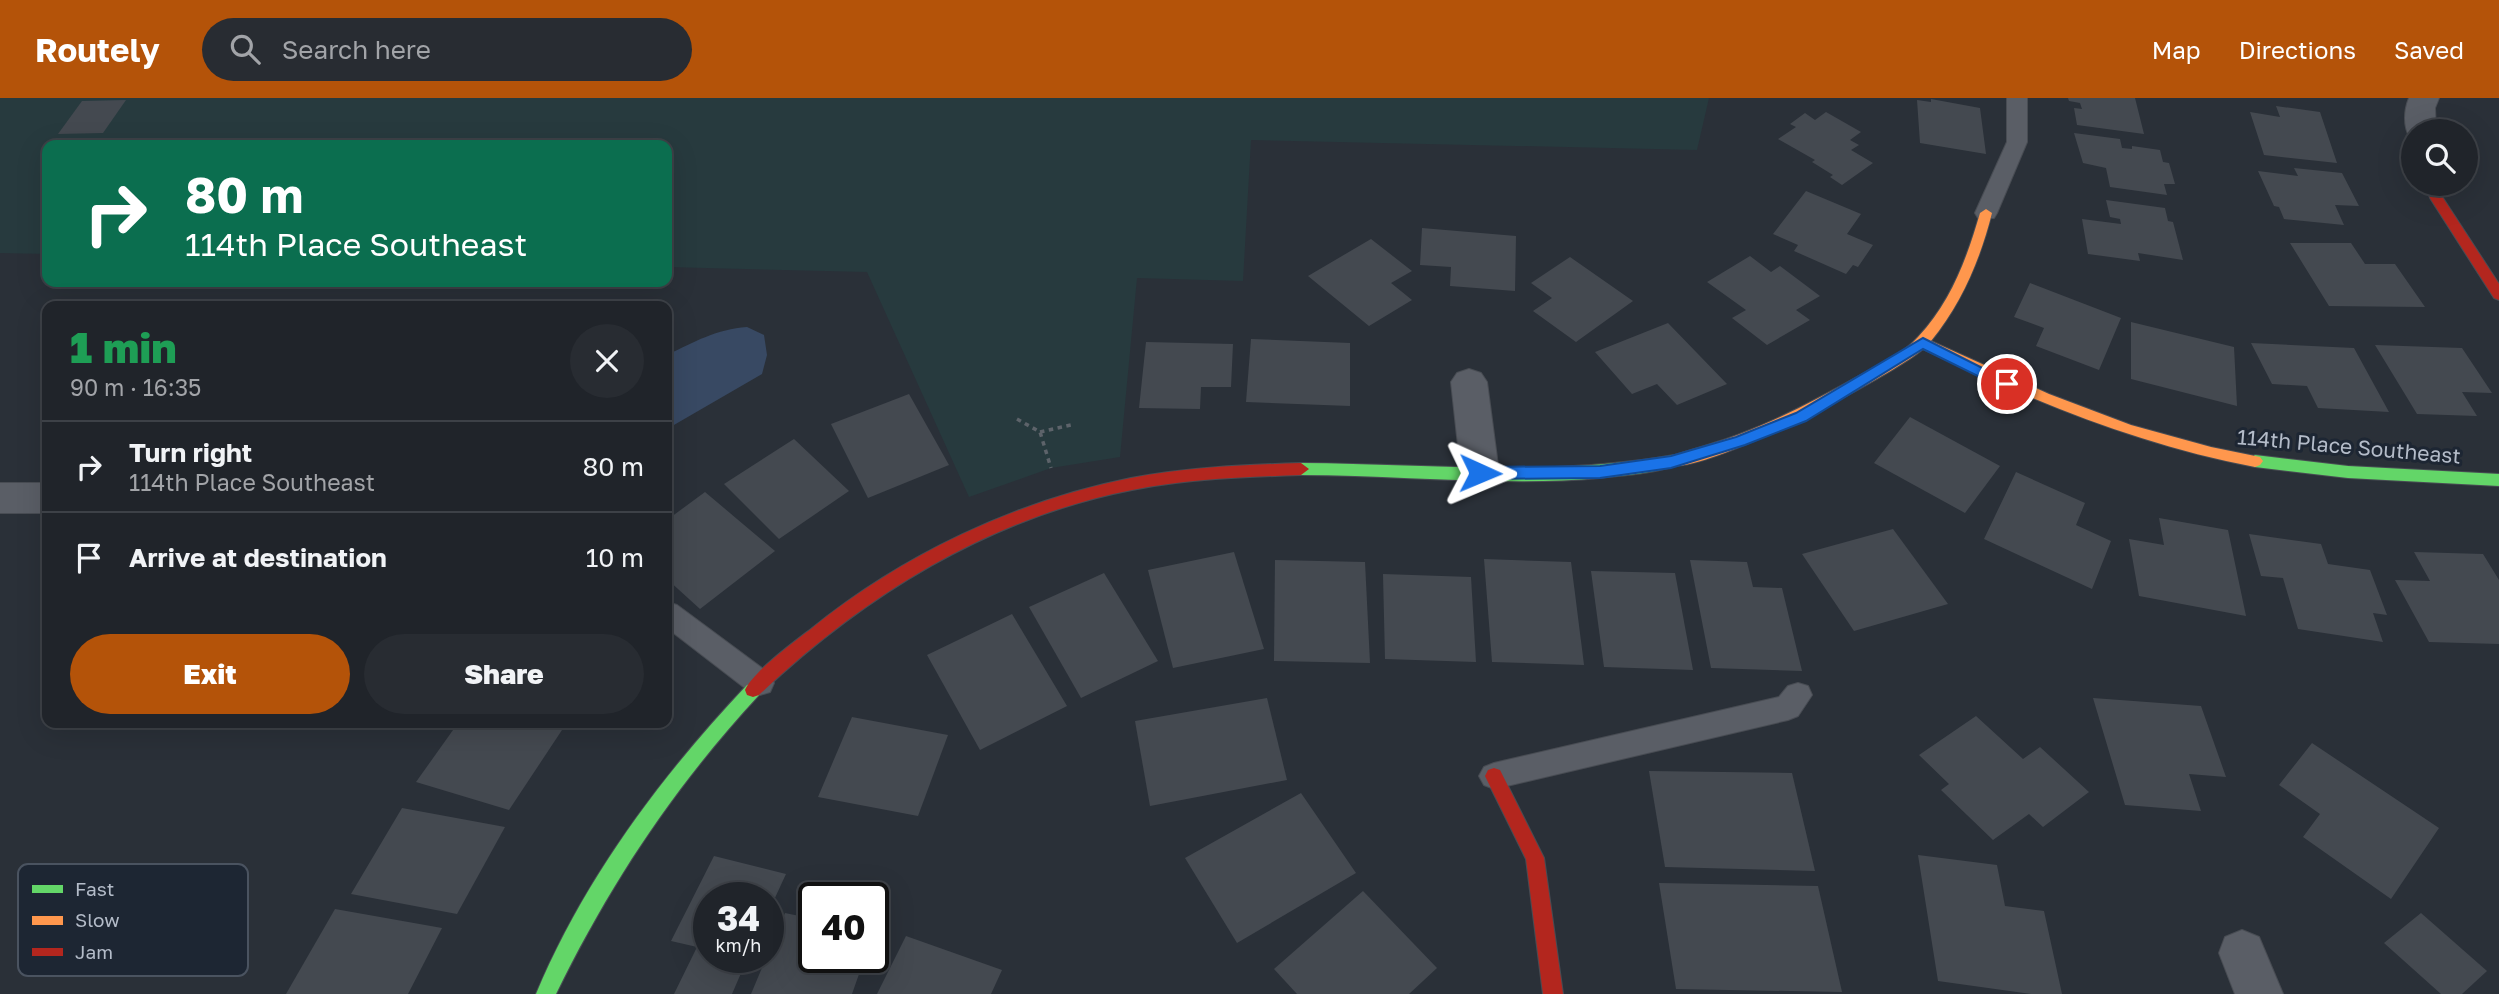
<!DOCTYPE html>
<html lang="en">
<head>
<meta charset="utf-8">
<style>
  body { margin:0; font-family:"Golos Text",sans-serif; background:#282c32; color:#f1f3f6; height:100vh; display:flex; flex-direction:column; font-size:26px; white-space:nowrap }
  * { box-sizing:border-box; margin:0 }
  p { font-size:23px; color:#a2a4a8 }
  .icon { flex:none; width:38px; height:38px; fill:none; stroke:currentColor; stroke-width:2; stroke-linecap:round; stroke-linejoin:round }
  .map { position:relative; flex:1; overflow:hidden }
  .panel { position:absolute; left:42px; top:203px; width:630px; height:427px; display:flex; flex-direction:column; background:#20242a; border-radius:14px; box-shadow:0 7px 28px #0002,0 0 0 2px #3d4147 }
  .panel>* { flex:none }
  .guide { position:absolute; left:42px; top:42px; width:630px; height:147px; border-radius:14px; box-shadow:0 7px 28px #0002,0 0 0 2px #3d4147; background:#0b6e4f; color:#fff; overflow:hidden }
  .tools { position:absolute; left:2401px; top:21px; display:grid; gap:14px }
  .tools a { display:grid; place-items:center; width:77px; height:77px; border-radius:50%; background:#20242a; box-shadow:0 7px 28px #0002,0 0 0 2px #3d4147; font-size:35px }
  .speed { position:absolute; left:693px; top:784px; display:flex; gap:14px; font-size:35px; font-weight:700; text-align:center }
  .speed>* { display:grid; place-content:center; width:91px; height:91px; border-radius:50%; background:#20242a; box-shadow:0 7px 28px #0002,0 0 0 2px #3d4147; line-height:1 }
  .speed small { font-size:18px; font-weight:400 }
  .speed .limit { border:4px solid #111; border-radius:10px; background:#fff; color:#111 }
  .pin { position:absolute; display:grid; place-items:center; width:60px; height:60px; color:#fff; margin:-30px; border:4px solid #fff; border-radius:50%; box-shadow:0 2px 7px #0007 }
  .me { position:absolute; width:77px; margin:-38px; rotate:91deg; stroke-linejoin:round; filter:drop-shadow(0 0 5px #0008) }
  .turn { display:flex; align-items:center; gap:24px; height:147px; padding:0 28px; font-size:32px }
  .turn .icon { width:91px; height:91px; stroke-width:2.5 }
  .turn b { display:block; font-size:49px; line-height:60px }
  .round { display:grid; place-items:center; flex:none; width:74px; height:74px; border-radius:37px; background:#282c32 }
  .summary { display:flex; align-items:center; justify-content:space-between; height:119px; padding:0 28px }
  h1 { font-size:42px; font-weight:800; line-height:52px; color:#1e9e55 }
  .action { display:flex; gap:14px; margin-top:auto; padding:14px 28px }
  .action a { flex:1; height:80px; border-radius:42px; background:#b45309; color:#fff; font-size:28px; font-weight:800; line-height:80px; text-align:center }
  .action a+a { background:#282c32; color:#f1f3f6 }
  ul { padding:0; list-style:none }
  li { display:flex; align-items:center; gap:21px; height:91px; padding:0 28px; border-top:2px solid #3d4147 }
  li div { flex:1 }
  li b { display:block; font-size:26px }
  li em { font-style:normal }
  header { display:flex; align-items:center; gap:42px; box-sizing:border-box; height:98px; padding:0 35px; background:#b45309; color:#fff }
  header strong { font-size:33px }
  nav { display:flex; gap:38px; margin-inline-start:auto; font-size:24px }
  .search { width:490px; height:63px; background:#282c32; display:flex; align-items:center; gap:18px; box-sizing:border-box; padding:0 24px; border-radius:38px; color:#a2a4a8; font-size:26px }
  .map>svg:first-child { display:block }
  .green { fill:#273a3e }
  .water { fill:#384963 }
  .building { fill:#444950 }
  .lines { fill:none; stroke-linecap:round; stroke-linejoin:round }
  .lane-casing { stroke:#484c53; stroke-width:2 }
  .street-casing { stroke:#484c53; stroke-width:2 }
  .fast-casing { stroke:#484c53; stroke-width:2 }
  .slow-casing { stroke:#484c53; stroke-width:2 }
  .jam-casing { stroke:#484c53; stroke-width:2 }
  .path { stroke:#5d636a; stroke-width:3.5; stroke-dasharray:4.5 4.5; stroke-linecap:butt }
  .lane { fill:#5a5e66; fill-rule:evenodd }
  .street { fill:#5a5e66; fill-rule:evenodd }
  .fast { fill:#63d668; fill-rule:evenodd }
  .slow { fill:#ff974d; fill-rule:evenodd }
  .jam { fill:#b3261e; fill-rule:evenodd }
  .route { fill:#1a73e8; stroke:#114b97; stroke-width:2 }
  .labels { text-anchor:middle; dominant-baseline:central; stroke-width:6; stroke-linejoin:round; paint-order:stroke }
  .street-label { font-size:21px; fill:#b4bcc9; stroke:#1d2633 }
  .key { fill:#1d2633; stroke:#4a5360; stroke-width:2 }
  .key-label { font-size:19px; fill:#b4bcc9 }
</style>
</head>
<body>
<header>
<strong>Routely</strong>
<div class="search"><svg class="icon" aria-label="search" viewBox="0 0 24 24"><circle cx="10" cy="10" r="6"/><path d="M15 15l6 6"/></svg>Search here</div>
<nav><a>Map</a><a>Directions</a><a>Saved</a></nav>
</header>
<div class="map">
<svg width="2499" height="896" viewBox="0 0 2499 896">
  <rect width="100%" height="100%" fill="#2a3038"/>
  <polygon class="green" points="0,0 1709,0 1697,52 1251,42 1243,183 1137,180 1120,359 1051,370 969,399 867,174 667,169 667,47 47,47 47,156 0,155"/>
  <path class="water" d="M747,229L764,237L767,257L762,276L667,331V257C694,244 717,231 747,229Z"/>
  <g class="building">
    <polygon points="2068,0 2135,0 2144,36 2077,27 2074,10 2082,11 2080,5 2069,3"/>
    <polygon points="1931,1 1980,10 1986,56 1920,45 1917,2 1931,4"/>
    <polygon points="126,2 103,35 58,36 82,3"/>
    <polygon points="2276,8 2320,14 2337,65 2264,57 2250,14 2280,19"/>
    <polygon points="1826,14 1861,34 1850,42 1859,47 1851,52 1873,65 1842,87 1830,79 1833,77 1812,64 1815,62 1778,41 1796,29 1790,26 1805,15 1815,22"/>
    <polygon points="2074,35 2120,41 2122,50 2132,51 2132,48 2160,52 2163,64 2169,65 2175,86 2164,86 2167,97 2110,89 2106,70 2083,65"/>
    <polygon points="2294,70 2342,75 2359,108 2335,107 2344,127 2284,121 2279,109 2274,108 2258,73 2298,78"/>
    <polygon points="1806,93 1861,116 1847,136 1873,147 1858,169 1853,167 1846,176 1794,153 1798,147 1773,136"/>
    <polygon points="2106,102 2165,110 2168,123 2173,124 2183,162 2138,155 2140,163 2088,156 2082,121 2121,126 2120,121 2110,119"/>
    <polygon points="1422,130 1516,138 1515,193 1450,188 1451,169 1420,167"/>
    <polygon points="1371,141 1412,173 1391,185 1412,202 1369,228 1308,178"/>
    <polygon points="2290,145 2351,145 2365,166 2395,166 2425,209 2329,208"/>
    <polygon points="1750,158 1771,174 1780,168 1820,198 1796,212 1810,222 1767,247 1732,220 1746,212 1707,184"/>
    <polygon points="1570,159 1633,203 1576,244 1533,213 1552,200 1531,185"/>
    <polygon points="2030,185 2121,220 2099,272 2036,248 2044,230 2014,219"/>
    <polygon points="2131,224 2234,249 2237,308 2131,281"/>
    <polygon points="1668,225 1727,286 1677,307 1657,286 1632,296 1595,254"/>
    <polygon points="1251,241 1350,245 1350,308 1246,304"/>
    <polygon points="1146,244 1233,246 1231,289 1201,289 1200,311 1139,310"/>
    <polygon points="2251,245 2354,250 2389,314 2318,310 2307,288 2272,286"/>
    <polygon points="2375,247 2462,250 2492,295 2462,294 2477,318 2417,316"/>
    <polygon points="909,296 949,367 868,400 831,326"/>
    <polygon points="1910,319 2000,368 1965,415 1874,365"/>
    <polygon points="794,341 849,393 779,441 724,386"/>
    <polygon points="2016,374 2085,405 2076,427 2111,443 2092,491 1984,441"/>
    <polygon points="705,394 775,453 700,511 667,481 667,422"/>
    <polygon points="2159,420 2228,432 2246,518 2139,498 2129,441 2164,447"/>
    <polygon points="1893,431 1948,506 1854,533 1802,456"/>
    <polygon points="2249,436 2321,446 2328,466 2370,472 2387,517 2373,515 2383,544 2298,531 2283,480 2261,478"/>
    <polygon points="1234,454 1264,551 1173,570 1148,472"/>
    <polygon points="2414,454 2483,456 2499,482 2499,546 2429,544 2395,482 2430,483"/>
    <polygon points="1484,461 1571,464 1584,567 1492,564"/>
    <polygon points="1275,462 1365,464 1370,565 1274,563"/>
    <polygon points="1690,462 1747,464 1753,489 1782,490 1802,573 1711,570"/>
    <polygon points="1591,473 1675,475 1693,572 1604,569"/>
    <polygon points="1104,475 1158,563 1081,600 1029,509"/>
    <polygon points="1383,476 1471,479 1476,564 1385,561"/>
    <polygon points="1012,516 1067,608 980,652 927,557"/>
    <polygon points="1267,600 1287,682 1150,708 1135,623"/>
    <polygon points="2093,600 2201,608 2226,679 2189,676 2201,713 2125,707"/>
    <polygon points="1976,618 2023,661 2040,649 2089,694 2043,729 2029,716 1993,742 1941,692 1949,686 1919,657"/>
    <polygon points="852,619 948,637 918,718 818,699"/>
    <polygon points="458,625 535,625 562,632 509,712 416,684"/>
    <polygon points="2312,645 2439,730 2391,801 2303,739 2320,716 2279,687"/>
    <polygon points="1649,673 1792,675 1815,773 1665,769"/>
    <polygon points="1301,695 1356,775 1237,845 1185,760"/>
    <polygon points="402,710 505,729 457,816 351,796"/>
    <polygon points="1918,757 1997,767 2005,808 2044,813 2062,896 2031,896 1938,883"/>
    <polygon points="714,758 786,776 768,815 768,800 709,800 709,859 748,859 732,896 674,896 697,849 671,843"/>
    <polygon points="1659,785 1818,788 1842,894 1676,891"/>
    <polygon points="1363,793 1437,870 1409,896 1297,896 1274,871"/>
    <polygon points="335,811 442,830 408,896 286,896"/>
    <polygon points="785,815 814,821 814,859 865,859 852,896 751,896"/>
    <polygon points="2421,815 2487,873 2462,896 2441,896 2384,845"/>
    <polygon points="906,838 1002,872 991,896 877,896"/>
  </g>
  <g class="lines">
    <defs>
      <g id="lane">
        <polygon points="2007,0 2027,0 2027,44 1997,115 1994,120 1978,120 1975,115 2007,44"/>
        <polygon points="667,504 677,507 770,576 774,585 770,594 760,597 750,594 667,530"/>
        <polygon points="1798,585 1808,588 1812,597 1798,618 1788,622 1494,691 1484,687 1479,678 1484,669 1494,665 1779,599 1788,588"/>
      </g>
      <g id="street">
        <path d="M2409,0H2439L2435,10L2436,33H2413V40H2410C2403,28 2404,12 2409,0Z"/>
        <polygon points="1469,271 1481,275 1487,284 1499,375 1493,385 1480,389 1467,385 1461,375 1451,284 1457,275"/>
        <rect x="0" y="385" width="47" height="30"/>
        <polygon points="2242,832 2259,839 2283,896 2235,896 2219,855 2225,839"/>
      </g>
      <g id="fast">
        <path d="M1674,357L1679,359L1682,363L1679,367C1654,375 1626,377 1600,380C1501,389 1400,377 1301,377L1293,371L1301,365C1426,366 1550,379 1674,357Z"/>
        <polygon points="2255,357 2348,368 2499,376 2499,388 2348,380 2255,369 2247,363"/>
        <path d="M753,585L759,587L761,592L759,597C674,689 611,784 556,896H536C584,781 662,677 747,587Z"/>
      </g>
      <path id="slow" d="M1986,111L1992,115C1980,162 1962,205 1931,243L2049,296L2131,327L2211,349L2260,359L2263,363L2260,367L2255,369C2138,347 2031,302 1923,251C1894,277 1702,378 1669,367L1666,363L1669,359C1693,351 1717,345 1740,336C1782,320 1821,299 1861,277C1881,266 1903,256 1918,239C1951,204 1967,160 1980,115Z"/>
      <g id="jam">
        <polygon points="2426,86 2438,86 2441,97 2499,186 2499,202 2494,200 2430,100"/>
        <path d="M1301,365L1309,371L1301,377C1244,379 1187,381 1132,392C989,420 863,498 759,597L753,599L747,597L745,592C753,574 794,544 811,531C902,457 1016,403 1131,380C1187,369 1244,367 1301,365Z"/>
        <polygon points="1494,670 1500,672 1544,760 1563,896 1543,896 1526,761 1485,678 1488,672"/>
      </g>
    </defs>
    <use href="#lane" class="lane-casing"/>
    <use href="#street" class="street-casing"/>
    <use href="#fast" class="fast-casing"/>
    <use href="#slow" class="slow-casing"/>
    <use href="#jam" class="jam-casing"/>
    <g class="path">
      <polyline points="1017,321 1040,334 1051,370"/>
      <polyline points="1040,334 1071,327"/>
    </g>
    <use href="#lane" class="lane"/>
    <use href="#street" class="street"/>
    <use href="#fast" class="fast"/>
    <use href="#slow" class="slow"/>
    <use href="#jam" class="jam"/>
  </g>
  <polygon class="route" points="1923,240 2014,286 2007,291 2002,290 1923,251 1806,323 1745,347 1671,370 1600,380 1480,381 1472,375 1480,369 1600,368 1671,358 1736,339 1796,315"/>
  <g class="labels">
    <g class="street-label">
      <text transform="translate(2349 348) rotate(5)">114th Place Southeast</text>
    </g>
  </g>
  <rect x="18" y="766" width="230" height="112" rx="10" class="key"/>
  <rect x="32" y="787" width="31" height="8" fill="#63d668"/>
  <rect x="32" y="818" width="31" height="9" fill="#ff974d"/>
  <rect x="32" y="850" width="31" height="8" fill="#b3261e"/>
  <g class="key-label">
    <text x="75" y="798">Fast</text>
    <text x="75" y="829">Slow</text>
    <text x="75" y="861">Jam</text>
  </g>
</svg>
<div class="tools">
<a><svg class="icon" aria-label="search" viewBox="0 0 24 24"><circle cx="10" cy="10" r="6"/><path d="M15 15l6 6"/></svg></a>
</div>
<div class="speed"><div>34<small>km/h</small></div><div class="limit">40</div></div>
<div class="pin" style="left:2007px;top:286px;background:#d93025"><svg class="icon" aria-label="arrive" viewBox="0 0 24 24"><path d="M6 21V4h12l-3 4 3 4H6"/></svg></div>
<svg class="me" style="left:1480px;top:375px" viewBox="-20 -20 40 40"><path d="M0-17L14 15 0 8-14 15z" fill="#1a73e8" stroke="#fff" stroke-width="4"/></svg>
<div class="guide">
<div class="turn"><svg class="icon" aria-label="right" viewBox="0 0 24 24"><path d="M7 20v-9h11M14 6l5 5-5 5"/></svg><div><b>80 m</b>114th Place Southeast</div></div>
</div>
<section class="panel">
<div class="summary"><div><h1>1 min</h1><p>90 m · 16:35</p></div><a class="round"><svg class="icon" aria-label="close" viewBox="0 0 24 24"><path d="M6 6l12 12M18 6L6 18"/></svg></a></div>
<ul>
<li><svg class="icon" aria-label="right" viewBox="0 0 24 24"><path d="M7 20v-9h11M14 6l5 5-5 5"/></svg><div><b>Turn right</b><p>114th Place Southeast</p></div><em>80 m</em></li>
<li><svg class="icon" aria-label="arrive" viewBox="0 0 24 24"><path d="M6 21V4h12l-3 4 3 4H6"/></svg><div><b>Arrive at destination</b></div><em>10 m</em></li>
</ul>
<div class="action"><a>Exit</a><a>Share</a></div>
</section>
</div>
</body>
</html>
